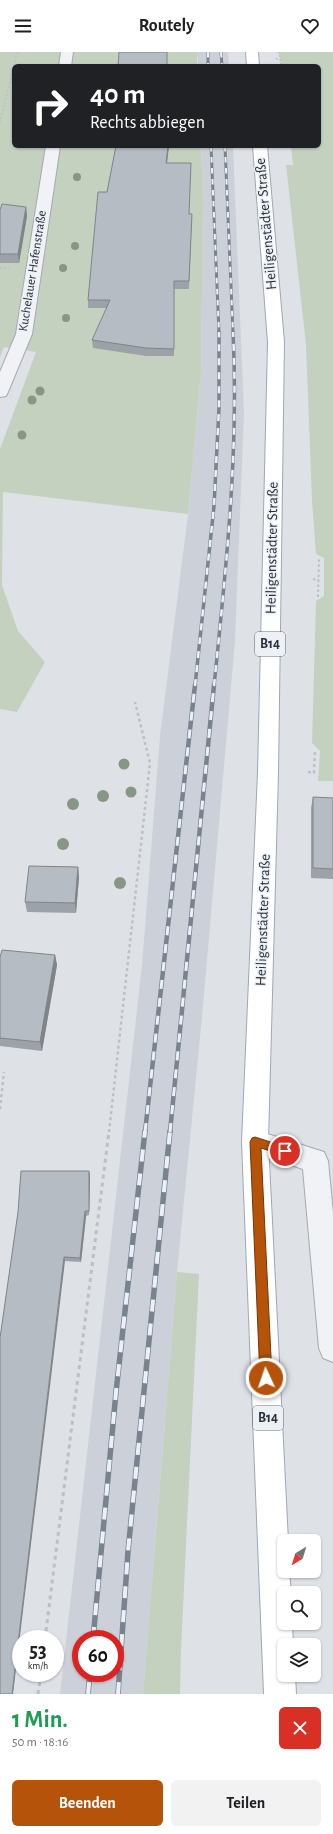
<!DOCTYPE html>
<html lang="de">
<head>
<meta charset="utf-8">
<style>
  body { margin:0; font-family:"Alegreya Sans",sans-serif; background:#f2f2f2; color:#202124; height:100vh; display:flex; flex-direction:column; font-size:15px; white-space:nowrap }
  * { box-sizing:border-box; margin:0 }
  p { font-size:13px; color:#757577 }
  .icon { flex:none; width:22px; height:22px; fill:none; stroke:currentColor; stroke-width:2; stroke-linecap:round; stroke-linejoin:round }
  .map { position:relative; height:1642px; overflow:hidden }
  .panel { display:flex; flex-direction:column; background:#fff; flex:1 }
  .panel>* { flex:none }
  .hud { position:absolute; left:12px; top:12px; width:309px; height:84px; border-radius:6px; box-shadow:0 1px 3px #0004; background:#202124; color:#fff; overflow:hidden }
  .needle { width:26px; rotate:218deg }
  .fabs { position:absolute; left:277px; top:1482px; display:grid; gap:8px }
  .fabs a { display:grid; place-items:center; width:44px; height:44px; border-radius:6px; background:#fff; box-shadow:0 1px 3px #0004; font-size:20px }
  .speed { position:absolute; left:12px; top:1578px; display:flex; gap:8px; font-size:20px; font-weight:700; text-align:center }
  .speed>* { display:grid; place-content:center; width:52px; height:52px; border-radius:50%; background:#fff; box-shadow:0 1px 3px #0004; line-height:1 }
  .speed small { font-size:10px; font-weight:400 }
  .speed .limit { border:6px solid #d22; background:#fff; color:#111 }
  .pin { position:absolute; display:grid; place-items:center; width:34px; height:34px; color:#fff; margin:-17px; border:2px solid #fff; border-radius:50%; box-shadow:0 1px 4px #0007 }
  .me { position:absolute; width:44px; margin:-22px; rotate:357deg; stroke-linejoin:round; filter:drop-shadow(0 0 3px #0008) }
  .turn { display:flex; align-items:center; gap:14px; height:84px; padding:0 12px; font-size:18px }
  .turn .icon { width:52px; height:52px; stroke-width:2.5 }
  .turn b { display:block; font-size:28px; line-height:34px }
  .round { display:grid; place-items:center; flex:none; width:42px; height:42px; border-radius:6px; background:#f2f2f2 }
  .summary { display:flex; align-items:center; justify-content:space-between; height:68px; padding:0 12px }
  h1 { font-size:24px; font-weight:700; line-height:30px; color:#1e9e55 }
  .cta { display:flex; gap:8px; margin-top:auto; padding:8px 12px }
  .cta a { flex:1; height:46px; border-radius:6px; background:#b45309; color:#fff; font-size:16px; font-weight:700; line-height:46px; text-align:center }
  .cta a+a { background:#f2f2f2; color:#202124 }
  header { display:flex; justify-content:space-between; align-items:center; height:52px; padding:0 12px; background:#fff; font-size:18px; font-weight:700 }
  .map>svg:first-child { display:block }
  .built { fill:#ccd1d9; fill-rule:evenodd }
  .green { fill:#c5d1bf }
  .lines { fill:none; stroke-linecap:round; stroke-linejoin:round }
  .minor-casing { stroke:#a4a9b1; stroke-width:2 }
  .major-casing { stroke:#9da8b2; stroke-width:2 }
  .path-far3 { stroke:#bcc0c5; stroke-width:1.5; stroke-dasharray:2 2; stroke-linecap:butt }
  .path-far2 { stroke:#bcc0c5; stroke-width:2; stroke-dasharray:2.5 2.5; stroke-linecap:butt }
  .path-far1 { stroke:#bcc0c5; stroke-width:2.5; stroke-dasharray:3 3; stroke-linecap:butt }
  .path { stroke:#bcc0c5; stroke-width:3; stroke-dasharray:4 4; stroke-linecap:butt }
  .minor { fill:#f0f2f5; fill-rule:evenodd }
  .major { fill:#fff; fill-rule:evenodd }
  .rail-far3-casing { stroke:#788390; stroke-width:3 }
  .rail-far2-casing { stroke:#788390; stroke-width:3.5 }
  .rail-far1-casing { stroke:#788390; stroke-width:4.5 }
  .rail-casing { stroke:#788390; stroke-width:5.5 }
  .rail-far3 { stroke:#edf1f5; stroke-width:2; stroke-dasharray:5.5; stroke-linecap:butt }
  .rail-far2 { stroke:#edf1f5; stroke-width:2.5; stroke-dasharray:7; stroke-linecap:butt }
  .rail-far1 { stroke:#edf1f5; stroke-width:3; stroke-dasharray:9; stroke-linecap:butt }
  .rail { stroke:#edf1f5; stroke-width:4; stroke-dasharray:12; stroke-linecap:butt }
  .tree { fill:#879685 }
  .wall { fill:#9ca2a8 }
  .shaded-wall { fill:#7f8488 }
  .building { fill:#b5bcc3; stroke:#7f8488 }
  .route { fill:#b45309; stroke:#753606 }
  .labels { text-anchor:middle; dominant-baseline:central; stroke-width:3; stroke-linejoin:round; paint-order:stroke }
  .far-street-label { font-size:13px; fill:#28313d; stroke:#edf1f5 }
  .shield { fill:#edf1f5; stroke:#636b74; stroke-width:1 }
  .shield-label { font-size:14px; font-weight:bold; fill:#28313d }
  .street-label { font-size:15px; fill:#28313d; stroke:#edf1f5 }
</style>
</head>
<body>
<header><svg class="icon" aria-label="menu" viewBox="0 0 24 24"><path d="M4 6h16M4 12h16M4 18h16"/></svg>Routely<svg class="icon" aria-label="heart" viewBox="0 0 24 24"><path d="M12 20l-8-8c-3-5 5-10 8-4 3-6 11-1 8 4z"/></svg></header>
<div class="map">
<svg width="333" height="1642" viewBox="0 0 333 1642">
  <rect width="100%" height="100%" fill="#dee2e7"/>
  <g class="built">
    <polygon points="197,0 228,0 229,14 198,14"/>
    <path d="M201,94H233L244,361L235,589L202,965L177,1220L143,1642H60L142,913L160,684L188,462L201,320L203,149ZM81,1587H115V1621H81Z"/>
  </g>
  <g class="green">
    <polygon points="0,0 197,0 197,14 14,14 14,94 201,94 203,149 201,320 188,462 3,440 2,533 18,579 45,610 17,660 0,657 0,397 36,300 4,295 0,305"/>
    <polygon points="275,0 333,0 333,729 318,729 320,699 312,691 316,549 324,544 324,506 316,502 312,449 306,293 286,113 293,113 291,94 319,94 319,14 276,14 281,12 279,1"/>
    <polygon points="177,1220 199,1222 181,1598 180,1642 143,1642"/>
  </g>
  <g class="lines">
    <defs>
      <g id="minor">
        <polygon points="61,0 73,0 71,14 59,14"/>
        <polygon points="46,94 60,94 32,282 8,340 6,344 0,345 0,320 16,282"/>
        <polygon points="255,1078 324,1100 328,1109 333,1161 333,1310 323,1306 319,1296 303,1117 246,1098 242,1090 246,1082"/>
      </g>
      <g id="major">
        <polygon points="246,0 258,0 259,14 247,14"/>
        <polygon points="253,94 267,94 284,290 278,720 268,1090 288,1489 284,1489 284,1519 289,1519 291,1541 284,1541 284,1571 292,1571 293,1593 284,1593 284,1623 295,1623 296,1642 264,1642 242,1090 258,720 268,290"/>
      </g>
    </defs>
    <use href="#minor" class="minor-casing"/>
    <use href="#major" class="major-casing"/>
    <g class="path-far3">
      <polyline points="276,7 280,7 281,12 279,0"/>
      <polyline points="14,14 17,0"/>
      <polyline points="0,71 14,14"/>
      <polyline points="0,216 9,216"/>
    </g>
    <g class="path-far2">
      <polyline points="313,527 319,528"/>
      <polyline points="318,545 319,506"/>
    </g>
    <g class="path-far1">
      <polyline points="308,720 314,721 315,698"/>
      <polyline points="0,1057 4,1020"/>
      <polyline points="109,1080 150,711 135,650"/>
    </g>
    <g class="path">
      <polyline points="45,1587 109,1079"/>
      <polyline points="38,1642 41,1621"/>
    </g>
    <use href="#minor" class="minor"/>
    <use href="#major" class="major"/>
    <defs>
      <g id="rail-far3">
        <polyline points="208,0 208,14"/>
        <polyline points="221,0 222,14"/>
        <polyline points="211,94 219,281"/>
        <polyline points="225,94 233,281"/>
      </g>
      <g id="rail-far2">
        <polyline points="195,634 214,454 219,356 219,280"/>
        <path d="M214,634C226,517 239,398 233,280"/>
      </g>
      <g id="rail-far1">
        <polyline points="145,1080 195,633"/>
        <polyline points="170,1080 214,633"/>
      </g>
      <g id="rail">
        <polyline points="93,1587 116,1340 145,1079"/>
        <polyline points="88,1642 90,1621"/>
        <polyline points="118,1642 128,1499 170,1079"/>
      </g>
    </defs>
    <use href="#rail-far3" class="rail-far3-casing"/>
    <use href="#rail-far2" class="rail-far2-casing"/>
    <use href="#rail-far1" class="rail-far1-casing"/>
    <use href="#rail" class="rail-casing"/>
    <use href="#rail-far3" class="rail-far3"/>
    <use href="#rail-far2" class="rail-far2"/>
    <use href="#rail-far1" class="rail-far1"/>
    <use href="#rail" class="rail"/>
  </g>
  <g class="tree">
    <circle cx="77" cy="125" r="4"/>
    <circle cx="75" cy="194" r="4"/>
    <circle cx="63" cy="216" r="4"/>
    <circle cx="66" cy="266" r="4"/>
    <circle cx="40" cy="339" r="4.5"/>
    <circle cx="32" cy="348" r="4.5"/>
    <circle cx="22" cy="383" r="4.5"/>
    <circle cx="124" cy="712" r="5.5"/>
    <circle cx="131" cy="740" r="5.5"/>
    <circle cx="103" cy="744" r="6"/>
    <circle cx="73" cy="752" r="6"/>
    <circle cx="63" cy="792" r="6"/>
    <circle cx="120" cy="831" r="6"/>
  </g>
  <g class="wall">
    <polygon points="116,94 169,94 167,111 189,162 192,162 189,237 174,237 174,304 146,304 93,296 92,288 107,256 88,256 88,248 107,140"/>
    <polygon points="26,155 27,164 19,211 0,211 0,158"/>
    <polygon points="313,745 333,746 333,827 311,826 311,756"/>
    <polygon points="78,815 79,825 76,861 27,860 25,850"/>
    <polygon points="55,903 57,913 42,999 0,994 0,905"/>
    <polygon points="89,1119 90,1124 89,1163 86,1164 81,1210 65,1209 18,1160"/>
  </g>
  <g class="shaded-wall">
    <polygon points="168,94 169,94 166,118 166,111"/>
    <polygon points="26,155 27,164 19,211 18,202"/>
    <polygon points="78,815 79,825 76,861 75,851"/>
    <polygon points="55,903 57,913 42,999 40,990"/>
    <polygon points="89,1119 90,1124 89,1163"/>
    <polygon points="85,1159 86,1164 81,1210 80,1206"/>
    <polygon points="64,1205 65,1209 13,1642 12,1642"/>
  </g>
  <g class="building">
    <polygon points="119,0 167,0 167,14 118,14"/>
    <polygon points="116,94 168,94 166,111 191,111 189,162 192,162 189,229 174,229 174,297 146,296 92,288 110,248 88,248 98,140 107,140"/>
    <polygon points="2,152 26,155 18,202 0,202 0,158"/>
    <polygon points="313,745 333,746 333,817 313,816"/>
    <polygon points="29,814 78,815 75,851 25,850"/>
    <polygon points="2,898 55,903 40,990 0,986 0,905"/>
    <polygon points="21,1119 89,1119 89,1159 85,1159 80,1206 64,1205 12,1642 0,1642 0,1286 18,1160"/>
  </g>
  <polygon class="route" points="255,1085 289,1096 291,1099 289,1103 285,1104 261,1096 272,1326 270,1330 266,1332 262,1330 260,1326 250,1090 252,1086"/>
  <g class="labels">
    <g class="far-street-label">
      <text transform="translate(33 219) rotate(-81)">Kuchelauer Hafenstraße</text>
    </g>
    <g class="shield">
      <rect x="255" y="580" width="30" height="24" rx="3"/>
      <rect x="253" y="1354" width="30" height="24" rx="3"/>
    </g>
    <g class="shield-label">
      <text x="270" y="592">B14</text>
      <text x="268" y="1366">B14</text>
    </g>
    <g class="street-label">
      <text transform="translate(266 172) rotate(-95)">Heiligenstädter Straße</text>
      <text transform="translate(272 496) rotate(-89)">Heiligenstädter Straße</text>
      <text transform="translate(263 868) rotate(-88)">Heiligenstädter Straße</text>
    </g>
  </g>
</svg>
<div class="fabs">
<a><svg class="needle" viewBox="-14 -14 28 28"><path d="M0-13l5 13h-10z" fill="#e53935"/><path d="M0 13l5-13h-10z" fill="#757577"/></svg></a>
<a><svg class="icon" aria-label="search" viewBox="0 0 24 24"><circle cx="10" cy="10" r="6"/><path d="M15 15l6 6"/></svg></a>
<a><svg class="icon" aria-label="layers" viewBox="0 0 24 24"><path d="M12 4l9 5-9 5-9-5zM3 14l9 5 9-5"/></svg></a>
</div>
<div class="speed"><div>53<small>km/h</small></div><div class="limit">60</div></div>
<div class="pin" style="left:285px;top:1099px;background:#d93025"><svg class="icon" aria-label="arrive" viewBox="0 0 24 24"><path d="M6 21V4h12l-3 4 3 4H6"/></svg></div>
<svg class="me" style="left:266px;top:1326px" viewBox="-20 -20 40 40"><circle r="17" fill="#b45309" stroke="#fff" stroke-width="3"/><path d="M0-11L8 9 0 5-8 9z" fill="#fff"/></svg>
<div class="hud">
<div class="turn"><svg class="icon" aria-label="right" viewBox="0 0 24 24"><path d="M7 20v-9h11M14 6l5 5-5 5"/></svg><div><b>40 m</b>Rechts abbiegen</div></div>
</div>
</div>
<section class="panel">
<div class="summary"><div><h1>1 Min.</h1><p>50 m · 18:16</p></div><a class="round" style="background:#d93025;color:#fff"><svg class="icon" aria-label="close" viewBox="0 0 24 24"><path d="M6 6l12 12M18 6L6 18"/></svg></a></div>
<div class="cta"><a>Beenden</a><a>Teilen</a></div>
</section>
</body>
</html>
